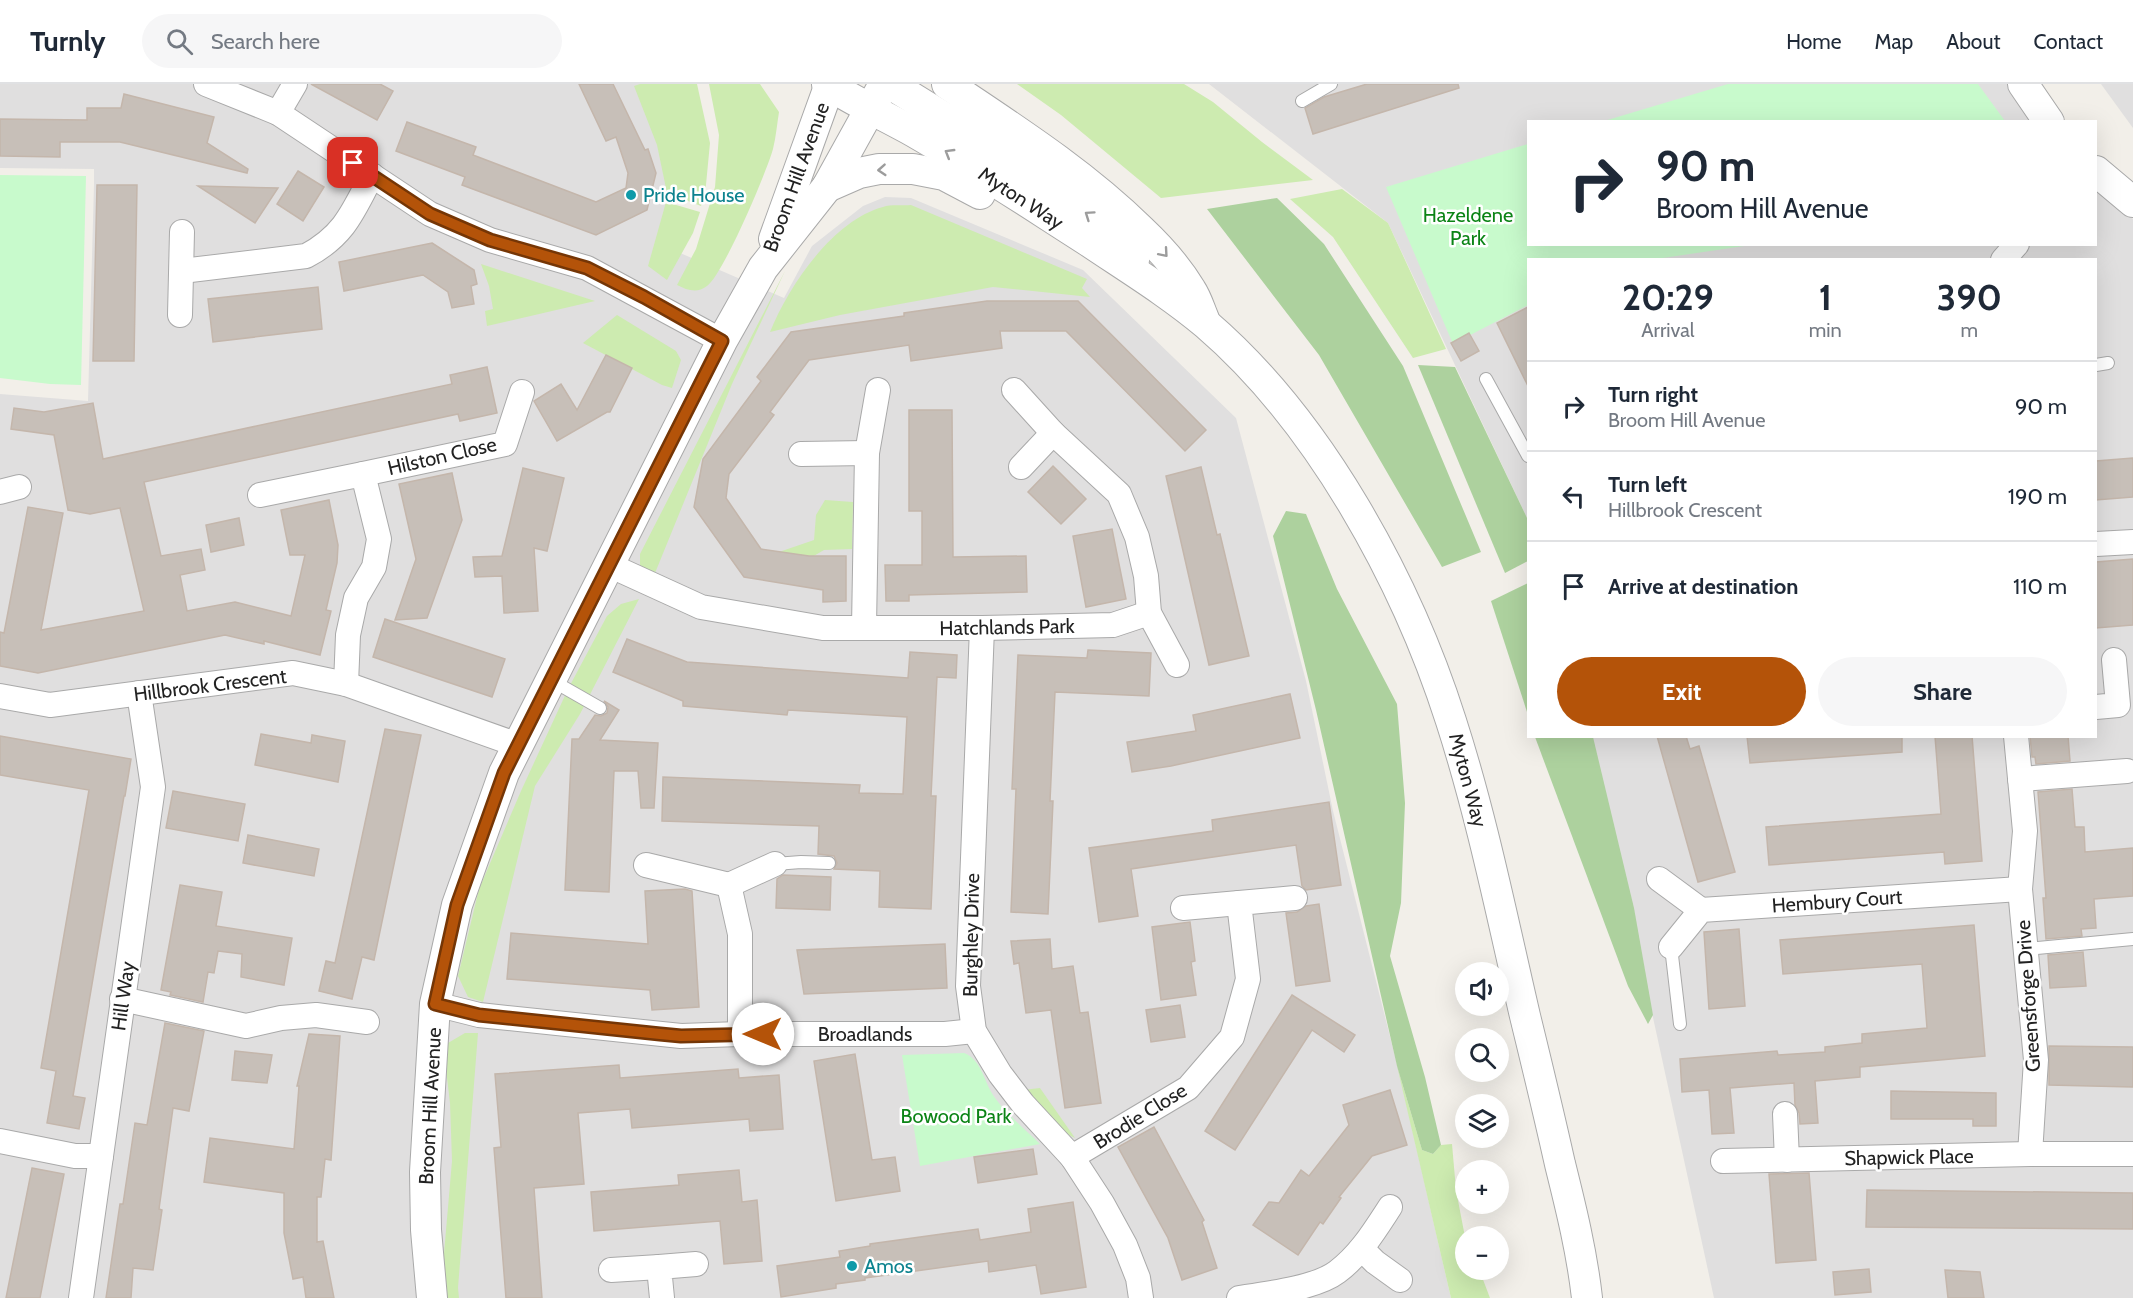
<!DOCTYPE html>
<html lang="en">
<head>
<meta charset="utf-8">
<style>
  body { margin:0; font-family:Cabin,sans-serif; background:#f6f6f7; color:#1f2937; height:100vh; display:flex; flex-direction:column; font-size:22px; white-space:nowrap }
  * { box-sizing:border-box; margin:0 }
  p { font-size:20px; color:#747a83 }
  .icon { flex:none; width:33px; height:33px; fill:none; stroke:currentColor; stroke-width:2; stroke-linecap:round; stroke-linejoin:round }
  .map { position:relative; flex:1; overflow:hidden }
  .drawer { position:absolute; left:1527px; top:174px; width:570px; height:480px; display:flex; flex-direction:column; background:#fff; border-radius:0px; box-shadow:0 6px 24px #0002 }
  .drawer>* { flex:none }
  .top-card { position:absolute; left:1527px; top:36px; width:570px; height:126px; border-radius:0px; box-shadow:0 6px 24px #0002; background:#fff; color:#1f2937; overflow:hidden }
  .buttons { position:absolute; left:1455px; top:878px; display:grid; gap:12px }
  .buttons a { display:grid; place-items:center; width:54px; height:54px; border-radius:50%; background:#fff; box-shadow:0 6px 24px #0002; font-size:30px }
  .pin { position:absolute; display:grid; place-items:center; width:51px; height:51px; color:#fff; margin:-26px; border-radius:12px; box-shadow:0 3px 9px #0006 }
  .me { position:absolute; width:66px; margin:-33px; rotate:270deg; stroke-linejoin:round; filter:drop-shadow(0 0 4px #0008) }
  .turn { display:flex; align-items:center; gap:21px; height:126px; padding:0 30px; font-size:27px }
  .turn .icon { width:78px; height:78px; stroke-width:2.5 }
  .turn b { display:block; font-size:42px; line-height:51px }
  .eta { display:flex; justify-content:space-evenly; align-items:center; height:102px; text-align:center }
  .eta b { font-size:36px; font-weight:700; line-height:42px }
  .button { display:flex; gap:12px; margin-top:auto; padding:12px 30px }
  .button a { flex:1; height:69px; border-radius:36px; background:#b45309; color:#fff; font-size:24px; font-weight:700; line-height:69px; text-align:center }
  .button a+a { background:#f6f6f7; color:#1f2937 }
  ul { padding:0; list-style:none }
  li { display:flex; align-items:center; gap:18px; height:90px; padding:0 30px; border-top:2px solid #e0e1e3 }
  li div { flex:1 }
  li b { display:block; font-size:22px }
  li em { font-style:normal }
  header { display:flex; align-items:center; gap:36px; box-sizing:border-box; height:84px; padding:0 30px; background:#fff; border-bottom:2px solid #e0e1e3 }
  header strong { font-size:28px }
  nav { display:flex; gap:33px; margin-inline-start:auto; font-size:21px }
  .search { width:420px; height:54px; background:#f6f6f7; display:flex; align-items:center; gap:15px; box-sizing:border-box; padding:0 21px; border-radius:33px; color:#747a83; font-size:22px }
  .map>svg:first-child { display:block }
  .residential { fill:#e0dfdf }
  .grass { fill:#cdebb0 }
  .forest { fill:#add19e }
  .park { fill:#c8facc }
  .building { fill:#c7bfb8; stroke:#c4b6ab; stroke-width:1.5 }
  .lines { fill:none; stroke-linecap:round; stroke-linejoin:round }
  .service-casing { stroke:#a9a9a9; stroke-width:14 }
  .minor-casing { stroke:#a9a9a9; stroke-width:26 }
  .tertiary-casing { stroke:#a9a9a9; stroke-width:32 }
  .service { stroke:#fff; stroke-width:12 }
  .minor { stroke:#fff; stroke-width:24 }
  .tertiary { stroke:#fff; stroke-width:30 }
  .oneway { stroke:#9c9c9c }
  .route-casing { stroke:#753606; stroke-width:15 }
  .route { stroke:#b45309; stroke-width:10 }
  .culture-dot { fill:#0f9aa8; stroke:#fff; stroke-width:2 }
  .labels { text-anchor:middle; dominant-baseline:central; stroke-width:5; stroke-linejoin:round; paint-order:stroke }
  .street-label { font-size:20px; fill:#222; stroke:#fff }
  .culture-label { font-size:20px; fill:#0d838f; stroke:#fff; text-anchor:start }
  .park-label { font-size:20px; fill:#0c8416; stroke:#fff }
</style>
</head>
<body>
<header>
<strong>Turnly</strong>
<div class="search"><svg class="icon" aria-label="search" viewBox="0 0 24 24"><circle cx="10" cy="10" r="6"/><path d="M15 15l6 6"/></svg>Search here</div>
<nav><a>Home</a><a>Map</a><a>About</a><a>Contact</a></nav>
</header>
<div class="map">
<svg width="2133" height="1214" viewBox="0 0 2133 1214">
  <rect width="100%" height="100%" fill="#f2efe9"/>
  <g class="residential">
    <polygon points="0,0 647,0 678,92 664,162 784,214 812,162 863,122 885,113 911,114 1083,186 1236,334 1306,597 1333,727 1400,992 1451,1214 0,1214 0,310 88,317 94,101 94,85 0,84"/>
    <polygon points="1209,0 2009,0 2034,37 1528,38 1528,160 2096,160 2096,103 2133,135 2133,1214 1714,1214 1592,653 2096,652 2096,176 1528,176 1528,436 1388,139"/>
    <polygon points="2101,0 2133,0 2133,44"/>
  </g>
  <g class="grass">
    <polygon points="640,0 697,0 710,59 705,111 701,122 667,109 657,61 634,2"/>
    <path d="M709,0H760L779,28C777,40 776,53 773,65C767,87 723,191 707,202C697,210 687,206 677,201L696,165L715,103L719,51Z"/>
    <polygon points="1017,0 1184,0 1213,18 1262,58 1313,96 1161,114 1061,31"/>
    <polygon points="1342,105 1388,139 1446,265 1413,274 1333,153 1290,115"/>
    <polygon points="666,118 700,128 693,149 667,196 648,182"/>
    <path d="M911,121L1087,195L1082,204L1090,213L993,203L840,231L770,248C788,203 833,136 883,123C891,120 902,122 911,121Z"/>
    <polygon points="481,180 595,217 487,242 485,227 493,225 489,202"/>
    <polygon points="785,187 732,300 653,494 640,481 640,470"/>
    <polygon points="617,231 676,267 681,276 672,304 662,301 583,259"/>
    <polygon points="825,416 853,418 852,465 824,466 812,473 779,468 814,456 816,431"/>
    <polygon points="639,515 580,630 535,702 483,918 468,913 458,892 479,805 521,707 568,605 607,532 621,520"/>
    <polygon points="465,949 478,949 458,1204 459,1214 446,1214 443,1181 452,1077 450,1019 445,977 448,959"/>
    <polygon points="1397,982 1422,1066 1433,1070 1441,1061 1452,1060 1456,1106 1465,1153 1466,1185 1479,1185 1490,1214 1451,1214"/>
    <polygon points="1040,1004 1075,1054 1061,1047 1023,1006"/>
  </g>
  <g class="forest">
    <polygon points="1277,114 1324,160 1403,282 1481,468 1442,483 1319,271 1207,125"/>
    <polygon points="1418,281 1455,283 1528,436 1528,477 1505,489"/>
    <polygon points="1286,427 1306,430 1337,505 1397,620 1405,719 1401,819 1390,872 1425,993 1441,1061 1433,1070 1422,1066 1397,982 1316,626 1273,452"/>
    <polygon points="1528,499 1528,631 1491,517"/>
    <polygon points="1535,653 1593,653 1634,824 1653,931 1648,940 1628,902"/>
  </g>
  <g class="park">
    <polygon points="1728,0 1978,0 2005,37 1604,37"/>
    <polygon points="1528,60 1528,160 1751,161 1656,175 1528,176 1528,221 1453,260 1386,103"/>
    <polygon points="0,91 86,92 81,301 50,300 0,294"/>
    <path d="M964,969C981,975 984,997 993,1011C1004,1028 1025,1045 1040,1060L920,1082L902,971Z"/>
  </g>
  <g class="building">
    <polygon points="311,0 380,0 393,7 377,36"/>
    <polygon points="579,0 613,0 645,66 648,65 656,89 647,126 596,151 462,101 465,93 396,67 407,38 476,63 473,71 596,118 626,104 628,89 616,53 606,57"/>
    <polygon points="1367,0 1458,0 1459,4 1313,50 1305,24 1324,13"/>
    <polygon points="124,10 214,33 207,59 248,85 247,89 120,58 60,58 60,73 0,72 0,35 87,36 87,24 121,24"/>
    <polygon points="298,87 324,103 303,137 277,120"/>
    <polygon points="97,101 137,101 134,277 93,277"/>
    <polygon points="198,102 278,104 255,139"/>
    <polygon points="432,159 474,186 477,200 471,202 474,220 452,224 448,208 423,191 344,207 339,178"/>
    <polygon points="318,203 322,245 213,258 208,215"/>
    <polygon points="987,217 1078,217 1206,346 1185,367 1066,247 1000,247 1002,264 911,277 909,261 809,276 770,328 774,331 729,390 726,414 761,465 809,472 846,472 846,517 823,518 823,506 744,493 694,423 703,375 761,297 757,293 791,248 904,232 904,229"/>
    <polygon points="1528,223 1528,302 1497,239"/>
    <polygon points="1469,249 1479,267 1461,277 1451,259"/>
    <polygon points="606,271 632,284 610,328 607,328 557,357 534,317 561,300 577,326"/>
    <polygon points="487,283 497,329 460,337 458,330 144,398 161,472 201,465 205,486 180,491 187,527 235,518 291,532 305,471 290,471 281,426 329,416 338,461 337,479 326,526 331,527 320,571 264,557 264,560 225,551 38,589 0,582 0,548 4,549 28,423 63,429 41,546 144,527 120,424 90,430 68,426 54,351 11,345 14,324 44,328 93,319 103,375 452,300 450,291"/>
    <polygon points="909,326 952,326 953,473 1026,472 1027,508 909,511 909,517 886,517 885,481 922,481 922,427 909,427"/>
    <polygon points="2133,374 2133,413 2096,416 2096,377"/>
    <polygon points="1053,382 1086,415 1061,440 1028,408"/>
    <polygon points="1201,383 1217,451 1220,450 1249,572 1209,581 1166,392"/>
    <polygon points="523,384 564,394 547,467 534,464 538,527 504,529 502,492 475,493 473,473 502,472"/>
    <polygon points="452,389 462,436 427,534 395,536 416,475 399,400"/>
    <polygon points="239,434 244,461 211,468 206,441"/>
    <polygon points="1112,445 1126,515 1086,523 1073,452"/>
    <polygon points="2133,475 2133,541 2096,544 2096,478"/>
    <polygon points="385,535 505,575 492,613 373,573"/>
    <polygon points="627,555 687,578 908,594 910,568 957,571 956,594 937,593 931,712 936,712 931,825 879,823 880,787 834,785 837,779 834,772 818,770 819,742 662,737 663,693 860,701 859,709 903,710 907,633 788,626 787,631 683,622 683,617 613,588"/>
    <polygon points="1088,566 1151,569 1149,612 1055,608 1050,717 1053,717 1048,830 1011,828 1016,705 1012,705 1018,571 1087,574"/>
    <polygon points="1290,610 1300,654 1171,682 1132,688 1127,658 1196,647 1193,631"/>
    <polygon points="604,617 619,626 600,656 658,659 654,724 641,724 638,687 614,687 609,808 565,806 572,655 579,655 595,631 601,632 607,629 608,623"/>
    <polygon points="385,645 421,651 374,876 362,873 352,915 319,907 326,877 335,879"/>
    <polygon points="261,650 311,659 312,651 345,657 338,698 255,681"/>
    <polygon points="0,652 131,675 125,712 124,712 73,1012 85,1014 79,1045 47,1039 56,987 41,984 89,706 0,691"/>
    <polygon points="1657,652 1686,652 1690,665 1699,662 1735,788 1698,798"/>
    <polygon points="1747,652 1902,652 1902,668 1750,679"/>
    <polygon points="1935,652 1972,652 1982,777 1945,780 1944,768 1769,781 1766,743 1941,730"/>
    <polygon points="2030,652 2068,652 2070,677 2036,680 2035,673 2032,673"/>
    <polygon points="2072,705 2075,743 2084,743 2085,768 2133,764 2133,812 2094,815 2096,844 2081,845 2082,852 2046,855 2043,814 2046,814 2038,708"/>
    <polygon points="173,707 245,720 238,757 166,744"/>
    <polygon points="1329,718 1341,801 1306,806 1302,802 1296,761 1131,785 1138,832 1099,838 1089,764 1213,747 1212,736"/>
    <polygon points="248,751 319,765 314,792 243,779"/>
    <polygon points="783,791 831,793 830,826 776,824 777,795"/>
    <polygon points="180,801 222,808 216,842 292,854 284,901 241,893 242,870 218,867 214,889 208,888 203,918 170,911 171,908 161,906"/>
    <polygon points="685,805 692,807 699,923 652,926 650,906 507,895 511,849 648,860 645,807"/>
    <polygon points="1319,820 1330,897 1296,902 1286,829 1297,828 1306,822"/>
    <polygon points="1190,838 1195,877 1191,878 1196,911 1161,916 1152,843"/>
    <polygon points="1974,841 1985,972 1860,983 1860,993 1815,997 1818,1039 1800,1040 1799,1029 1795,1021 1794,999 1730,1004 1734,1049 1712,1050 1709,1006 1682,1008 1680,975 1777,967 1778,971 1825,968 1825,963 1862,959 1862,950 1927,944 1922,880 1783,890 1780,856"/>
    <polygon points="1739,845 1745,922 1709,925 1704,848"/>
    <polygon points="1050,855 1052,885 1073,882 1080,929 1088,928 1101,1019 1065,1024 1051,926 1026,929 1019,879 1014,880 1011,857"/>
    <polygon points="945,860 947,904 804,910 797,866"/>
    <polygon points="2083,868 2086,902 2050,904 2048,871"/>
    <polygon points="1292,911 1355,951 1344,968 1312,946 1235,1066 1205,1047"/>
    <polygon points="1180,921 1185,953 1151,958 1146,926"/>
    <polygon points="165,939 204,947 189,1027 173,1024 159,1125 162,1126 153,1186 133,1184 131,1214 106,1214 120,1120 123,1120 135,1039 147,1041"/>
    <polygon points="309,950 340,952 331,1076 325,1075 321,1113 317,1113 317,1158 323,1157 334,1214 306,1214 303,1193 293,1195 284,1149 284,1109 204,1098 210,1054 294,1065 299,1002 297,1002"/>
    <polygon points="2049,962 2133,963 2133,1003 2049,1001"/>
    <polygon points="235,967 272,971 267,999 232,996"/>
    <polygon points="855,970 872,1076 895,1073 900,1107 836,1117 814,977"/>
    <polygon points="619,981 620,994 738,985 739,994 779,991 783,1045 750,1047 749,1035 632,1044 630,1025 578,1029 584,1100 534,1104 542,1214 506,1214 494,1064 501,1063 495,990"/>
    <polygon points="1390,1006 1407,1061 1372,1072 1339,1113 1341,1114 1323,1140 1320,1138 1298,1171 1253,1141 1269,1118 1279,1119 1301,1086 1309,1092 1349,1041 1343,1021"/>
    <polygon points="1891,1007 1996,1009 1996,1042 1973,1042 1973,1035 1891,1035"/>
    <polygon points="1154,1043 1204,1136 1202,1138 1217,1184 1182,1196 1168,1154 1118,1063"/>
    <polygon points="1033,1065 1037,1090 978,1099 974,1073"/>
    <polygon points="32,1084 64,1090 40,1214 6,1214"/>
    <polygon points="739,1086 742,1118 757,1116 762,1177 724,1180 720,1137 594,1147 591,1108 679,1101 678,1091"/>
    <polygon points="1809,1089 1816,1176 1776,1179 1769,1090"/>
    <polygon points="1867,1106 2133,1109 2133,1145 1866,1143"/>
    <polygon points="1073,1118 1086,1203 1041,1210 1036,1181 989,1188 988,1177 865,1194 865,1196 836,1200 836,1204 781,1213 777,1182 840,1173 839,1167 870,1162 870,1160 949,1149 978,1145 980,1156 1031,1148 1028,1125"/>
    <polygon points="1869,1185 1871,1208 1835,1211 1833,1188"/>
    <polygon points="1945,1186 1980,1188 1984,1214 1948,1214"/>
  </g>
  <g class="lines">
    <defs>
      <g id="service">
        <polyline points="1302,17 1331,0"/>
        <polyline points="2096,281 2108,279"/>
        <polyline points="1486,295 1528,372"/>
        <polyline points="551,596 600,624"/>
        <polyline points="775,780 801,778 829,779"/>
        <polyline points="1671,863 1680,940"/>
        <polyline points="2026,865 2133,855"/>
      </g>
      <g id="minor">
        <polyline points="206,0 278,29 430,130 490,156 587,184 722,257"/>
        <polyline points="278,29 295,0"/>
        <polyline points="2003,176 2017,160"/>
        <path d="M182,187L306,172C344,152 353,128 372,91"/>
        <polyline points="180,231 182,148"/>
        <polyline points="1014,306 1053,349 1119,410 1137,453 1146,492 1149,529 1177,581"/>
        <polyline points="801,370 867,369"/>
        <polyline points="1021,383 1053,349"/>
        <polyline points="363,390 505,360 522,308"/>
        <polyline points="0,408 19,403"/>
        <polyline points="260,411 363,390 379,455 374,483 356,514 348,551 346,600"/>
        <polyline points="2096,460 2133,458"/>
        <polyline points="609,481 701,523 823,544 982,544 1113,541 1149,529"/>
        <polyline points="864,543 867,369 878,306"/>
        <polyline points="982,544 968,902 974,947 1000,990 1023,1020 1072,1073 1102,1119 1125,1161 1138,1194 1141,1214"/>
        <polyline points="0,612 50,621 293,589 346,600 518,661"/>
        <polyline points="2096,623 2118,621 2114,576"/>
        <polyline points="2016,652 2025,747 2020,805 2036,976 2030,1070 2133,1070"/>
        <polyline points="2020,695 2127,687"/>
        <polyline points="646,781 729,801"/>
        <polyline points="1659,795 1701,826"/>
        <polyline points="1183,824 1239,819"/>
        <polyline points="1671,863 1701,826 2020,805"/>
        <polyline points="122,915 246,942 281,934 316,931 367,938"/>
        <polyline points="435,920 479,931 681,952 740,950 945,950 974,947"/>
        <polyline points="740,950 740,850 729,801 775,780"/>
        <polyline points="1785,1030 1787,1076"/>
        <polyline points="0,1057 75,1072 101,1072"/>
        <polyline points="1072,1073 1188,1004 1232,953 1248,895 1239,819 1295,814"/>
        <polyline points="1723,1077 2030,1070"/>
        <polyline points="1362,1165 1375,1178 1400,1196"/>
        <polyline points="611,1186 659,1183"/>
        <polyline points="81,1214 153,703 139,609"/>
        <polyline points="662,1214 659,1183 696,1180"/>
        <path d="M1239,1214C1266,1210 1316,1204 1337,1188C1360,1171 1375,1146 1390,1123"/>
      </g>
      <g id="tertiary">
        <path d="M827,0C855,18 885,32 914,48C973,82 1030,120 1088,157C1128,184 1169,209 1206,240C1319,337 1406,496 1451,637C1482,733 1502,833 1525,932C1537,981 1549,1031 1560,1080C1571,1124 1582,1169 1587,1214"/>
        <polyline points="890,0 976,53 1105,142 1134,176"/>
        <path d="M947,0C1014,45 1083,89 1141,146C1160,164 1178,184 1191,206C1197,215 1200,226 1204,235"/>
        <polyline points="2023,0 2049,38"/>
        <polyline points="2096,87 2133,118"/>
        <polyline points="827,103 859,89 879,85 913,85 944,91 980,110"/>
        <polyline points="774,155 830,0"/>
        <polyline points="432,1214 426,1146 425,1088 435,920 457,821 504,689 722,257 763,184 827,103 884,0"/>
      </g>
    </defs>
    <use href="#service" class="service-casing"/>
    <use href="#minor" class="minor-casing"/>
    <use href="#tertiary" class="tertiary-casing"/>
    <use href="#service" class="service"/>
    <use href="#minor" class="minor"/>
    <use href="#tertiary" class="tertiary"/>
  </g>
  <defs><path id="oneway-chevron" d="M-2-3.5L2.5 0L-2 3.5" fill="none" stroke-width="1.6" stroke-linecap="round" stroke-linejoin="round" transform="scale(1.5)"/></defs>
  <g class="oneway">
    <use href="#oneway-chevron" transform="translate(949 69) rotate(-149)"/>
    <use href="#oneway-chevron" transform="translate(882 86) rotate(176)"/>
    <use href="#oneway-chevron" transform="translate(1089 131) rotate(-145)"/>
    <use href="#oneway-chevron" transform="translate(1164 169) rotate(49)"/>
  </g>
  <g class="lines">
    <defs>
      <polyline id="route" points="353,79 430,130 490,156 587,184 644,213 722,257 504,689 457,821 435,920 479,931 660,950 681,952 763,950"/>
    </defs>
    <use href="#route" class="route-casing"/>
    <use href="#route" class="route"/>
  </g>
  <g class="culture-dot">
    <circle cx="631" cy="111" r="6"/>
    <circle cx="852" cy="1182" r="6"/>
  </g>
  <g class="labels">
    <g class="street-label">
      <text transform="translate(796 93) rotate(-70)">Broom Hill Avenue</text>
      <text transform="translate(1021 114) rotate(33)">Myton Way</text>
      <text transform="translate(442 372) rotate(-13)">Hilston Close</text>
      <text transform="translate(1007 543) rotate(-1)">Hatchlands Park</text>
      <text transform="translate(210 601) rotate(-7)">Hillbrook Crescent</text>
      <text transform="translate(1468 696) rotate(75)">Myton Way</text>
      <text transform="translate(1837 817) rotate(-4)">Hembury Court</text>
      <text transform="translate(971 851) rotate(-89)">Burghley Drive</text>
      <text transform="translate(123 912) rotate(-82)">Hill Way</text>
      <text transform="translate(2028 912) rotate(-94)">Greensforge Drive</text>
      <text x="865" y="950">Broadlands</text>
      <text transform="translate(430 1022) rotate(-87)">Broom Hill Avenue</text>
      <text transform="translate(1140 1032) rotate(-32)">Brodie Close</text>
      <text transform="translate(1909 1073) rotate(-1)">Shapwick Place</text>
    </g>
    <g class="culture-label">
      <text x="643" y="111">Pride House</text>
      <text x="864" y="1182">Amos</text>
    </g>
    <g class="park-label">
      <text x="1468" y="131">Hazeldene<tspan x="1468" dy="23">Park</tspan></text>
      <text x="956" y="1032">Bowood Park</text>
    </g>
  </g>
</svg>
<div class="buttons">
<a><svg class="icon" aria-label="sound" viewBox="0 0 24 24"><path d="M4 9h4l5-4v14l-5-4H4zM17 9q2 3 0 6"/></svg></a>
<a><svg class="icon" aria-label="search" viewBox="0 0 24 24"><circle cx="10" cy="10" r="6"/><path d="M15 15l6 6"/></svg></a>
<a><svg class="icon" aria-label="layers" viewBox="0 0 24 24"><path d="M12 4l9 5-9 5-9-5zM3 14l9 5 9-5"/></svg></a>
<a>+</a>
<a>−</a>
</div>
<div class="pin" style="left:353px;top:79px;background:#d93025"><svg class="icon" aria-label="arrive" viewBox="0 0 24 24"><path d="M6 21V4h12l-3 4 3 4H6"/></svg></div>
<svg class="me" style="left:763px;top:950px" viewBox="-20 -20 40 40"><circle r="19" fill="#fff"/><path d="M0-13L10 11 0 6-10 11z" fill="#b45309"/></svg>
<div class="top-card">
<div class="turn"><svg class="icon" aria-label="right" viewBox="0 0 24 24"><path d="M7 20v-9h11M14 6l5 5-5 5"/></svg><div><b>90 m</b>Broom Hill Avenue</div></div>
</div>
<section class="drawer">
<div class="eta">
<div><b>20:29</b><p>Arrival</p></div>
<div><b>1</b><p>min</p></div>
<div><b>390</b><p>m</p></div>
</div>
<ul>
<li><svg class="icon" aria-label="right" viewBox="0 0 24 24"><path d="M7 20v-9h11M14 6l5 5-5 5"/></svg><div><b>Turn right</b><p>Broom Hill Avenue</p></div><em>90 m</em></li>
<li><svg class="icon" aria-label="left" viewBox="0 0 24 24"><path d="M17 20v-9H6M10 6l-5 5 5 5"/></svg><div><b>Turn left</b><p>Hillbrook Crescent</p></div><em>190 m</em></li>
<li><svg class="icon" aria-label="arrive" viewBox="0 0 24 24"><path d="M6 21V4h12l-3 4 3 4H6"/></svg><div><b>Arrive at destination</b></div><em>110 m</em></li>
</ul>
<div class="button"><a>Exit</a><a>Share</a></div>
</section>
</div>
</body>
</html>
